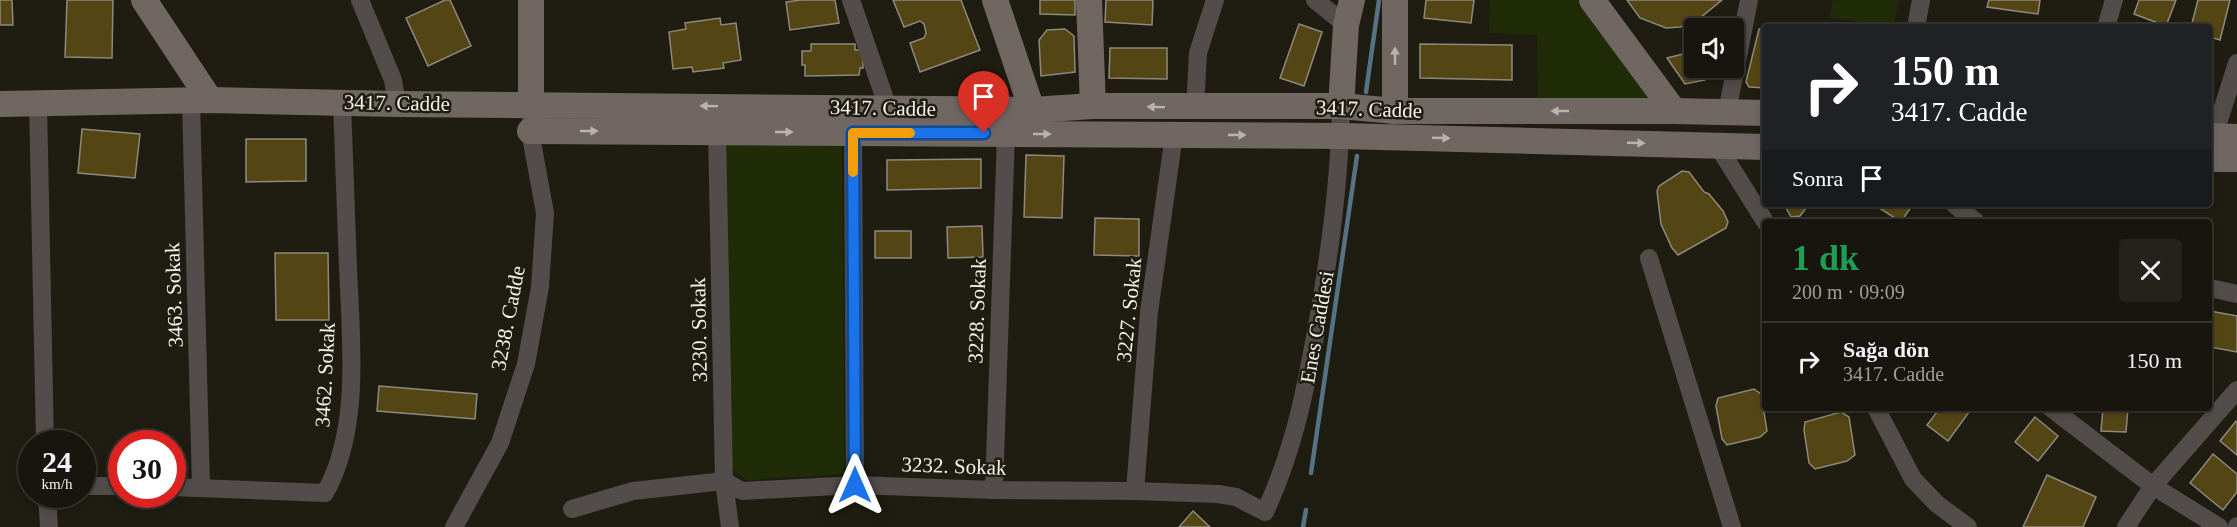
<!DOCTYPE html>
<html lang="tr">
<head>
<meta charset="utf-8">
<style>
  body { margin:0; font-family:Georgia,serif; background:#24221b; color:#f1f3f6; height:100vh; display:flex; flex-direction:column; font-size:22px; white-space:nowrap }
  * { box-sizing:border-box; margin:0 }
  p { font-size:20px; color:#9e9f9d }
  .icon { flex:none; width:33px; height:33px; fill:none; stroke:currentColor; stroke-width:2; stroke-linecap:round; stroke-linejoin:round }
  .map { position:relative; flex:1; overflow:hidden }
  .side { position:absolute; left:1762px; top:219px; width:450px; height:192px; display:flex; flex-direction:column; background:#17150d; border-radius:6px; box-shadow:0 3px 9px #0003,0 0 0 2px #36342e }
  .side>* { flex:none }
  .hud { position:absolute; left:1762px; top:24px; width:450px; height:183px; border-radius:6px; box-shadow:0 3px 9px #0003,0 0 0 2px #36342e; background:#202124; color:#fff; overflow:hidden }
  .controls { position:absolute; left:1684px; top:18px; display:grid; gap:12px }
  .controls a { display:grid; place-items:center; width:60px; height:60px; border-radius:6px; background:#17150d; box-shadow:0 3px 9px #0003,0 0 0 2px #36342e; font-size:30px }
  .speed { position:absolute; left:18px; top:430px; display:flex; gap:12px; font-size:30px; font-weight:700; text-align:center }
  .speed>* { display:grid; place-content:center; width:78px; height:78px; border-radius:50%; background:#17150d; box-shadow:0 3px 9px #0003,0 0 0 2px #36342e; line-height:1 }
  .speed small { font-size:15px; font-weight:400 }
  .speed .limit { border:9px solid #d22; background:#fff; color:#111 }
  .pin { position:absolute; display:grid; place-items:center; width:51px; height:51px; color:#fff; margin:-62px -26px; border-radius:50% 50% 50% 0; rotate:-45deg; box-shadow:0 0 6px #0007 }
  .pin .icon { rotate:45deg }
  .me { position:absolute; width:66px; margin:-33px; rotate:0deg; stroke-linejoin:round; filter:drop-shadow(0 0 4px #0008) }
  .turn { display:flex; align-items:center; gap:21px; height:126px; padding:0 30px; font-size:27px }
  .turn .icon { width:78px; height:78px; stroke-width:2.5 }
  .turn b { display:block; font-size:42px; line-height:51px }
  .then { display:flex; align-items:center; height:57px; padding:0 30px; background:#0003; gap:12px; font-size:22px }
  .round { display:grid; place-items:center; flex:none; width:63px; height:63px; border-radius:6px; background:#24221b }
  .head { display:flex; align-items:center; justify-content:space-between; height:102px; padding:0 30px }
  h1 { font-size:36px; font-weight:700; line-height:45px; color:#1e9e55 }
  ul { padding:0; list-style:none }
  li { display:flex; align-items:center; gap:18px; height:78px; padding:0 30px; border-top:2px solid #36342e }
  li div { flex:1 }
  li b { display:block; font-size:22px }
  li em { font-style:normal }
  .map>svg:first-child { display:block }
  .green { fill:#1f2c07 }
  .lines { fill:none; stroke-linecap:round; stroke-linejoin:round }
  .stream { stroke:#567385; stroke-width:4.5 }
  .building { fill:#544515; stroke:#8e897c; stroke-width:1.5 }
  .street { stroke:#524c4a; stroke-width:18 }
  .secondary { stroke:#706763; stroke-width:26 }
  .oneway { fill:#b9b3ae }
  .route-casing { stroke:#114b97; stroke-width:15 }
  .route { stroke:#1a73e8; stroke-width:10 }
  .slow { stroke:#f59e0b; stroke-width:10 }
  .labels { text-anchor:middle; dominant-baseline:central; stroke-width:5; stroke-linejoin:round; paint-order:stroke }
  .street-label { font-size:21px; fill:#f4f2eb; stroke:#1f1c11 }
</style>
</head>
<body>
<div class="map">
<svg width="2237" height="527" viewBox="0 0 2237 527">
  <rect width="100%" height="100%" fill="#1f1c11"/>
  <g class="green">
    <polygon points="1490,0 1583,0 1659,105 1538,99 1537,35 1489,33"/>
    <polygon points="1833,0 1899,0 1893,26 1829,18"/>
    <polygon points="725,144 842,144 845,474 747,480 732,469"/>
  </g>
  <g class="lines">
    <g class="stream">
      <polyline points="1366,92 1379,0"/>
      <polyline points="1311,473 1357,156"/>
      <polyline points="1303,527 1306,510"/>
    </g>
  </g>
  <g class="building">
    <polygon points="0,0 12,0 13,25 0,25"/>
    <polygon points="67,0 113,0 112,58 65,57"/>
    <polygon points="445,0 450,0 471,46 428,66 406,18"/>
    <polygon points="801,0 835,0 839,23 790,30 786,2"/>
    <polygon points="893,0 961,0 980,50 920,72 910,43 924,38 926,33 924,24 920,21 904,27"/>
    <polygon points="1040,0 1075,0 1075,15 1040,14"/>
    <polygon points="1106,0 1153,0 1152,25 1105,22"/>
    <polygon points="1426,0 1474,0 1471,23 1424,18"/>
    <polygon points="1627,0 1722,0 1695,22 1680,27 1666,28 1640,18"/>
    <polygon points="1989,0 2040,0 2038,14 1987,7"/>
    <polygon points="2139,0 2176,0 2166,26 2134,14"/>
    <polygon points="2198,0 2230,0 2220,40 2210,37 2210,27 2191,27"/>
    <polygon points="720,18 721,25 736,23 741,60 723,63 724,68 693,72 692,67 673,69 669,32 686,29 685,23"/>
    <polygon points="1299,24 1322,32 1304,86 1280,78"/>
    <polygon points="1065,29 1074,36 1075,72 1041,76 1039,40 1047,30"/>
    <polygon points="1759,29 1766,29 1766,88 1749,87 1746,82"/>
    <polygon points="811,44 855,44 855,50 863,50 863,68 860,68 859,75 805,76 805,65 802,65 802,51 811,51"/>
    <polygon points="1420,44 1512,45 1512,80 1420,78"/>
    <polygon points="1110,48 1167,48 1167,79 1109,78"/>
    <polygon points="1695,51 1695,68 1702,68 1705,80 1685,84 1667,58"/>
    <polygon points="82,129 140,134 135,178 78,173"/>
    <polygon points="246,139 306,139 306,181 246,182"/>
    <polygon points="1026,155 1064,156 1062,218 1024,217"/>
    <polygon points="981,159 981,188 887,190 887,160"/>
    <polygon points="1682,171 1689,172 1704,192 1709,194 1723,211 1728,222 1726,228 1678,255 1672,248 1661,224 1657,191 1659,186"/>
    <polygon points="1784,204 1809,204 1800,216 1791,217"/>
    <polygon points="1873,204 1913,204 1901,222"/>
    <polygon points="1095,218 1139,219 1139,256 1094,255"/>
    <polygon points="982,226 983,257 948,258 947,227"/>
    <rect x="875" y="231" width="36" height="27"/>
    <polygon points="275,253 328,253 329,320 276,320"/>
    <polygon points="2210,311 2237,316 2237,352 2210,347"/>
    <polygon points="379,386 477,394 475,419 377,411"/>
    <polygon points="1754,389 1761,394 1767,431 1760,437 1727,445 1722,439 1716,406 1718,398"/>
    <polygon points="1940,408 1972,408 1948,441 1927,425"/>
    <polygon points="2103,408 2128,408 2126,432 2101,431"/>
    <polygon points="1841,412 1849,417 1855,455 1847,461 1815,469 1809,463 1804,430 1805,422"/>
    <polygon points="2035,417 2058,436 2038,461 2015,442"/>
    <polygon points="2236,421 2237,422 2237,455 2220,441"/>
    <polygon points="2213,454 2237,474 2237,492 2223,510 2190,483"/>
    <polygon points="2047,475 2096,497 2083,527 2023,527"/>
    <polygon points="1193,511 1210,527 1179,527"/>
  </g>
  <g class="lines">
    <g class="street">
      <polyline points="360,0 393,80 397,104"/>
      <polyline points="851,0 888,108"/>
      <polyline points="1315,0 1346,25"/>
      <polyline points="1916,27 1921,0"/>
      <polyline points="2106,27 2114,0"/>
      <polyline points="191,101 201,487"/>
      <polyline points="38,102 45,444"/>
      <polyline points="1195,108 1198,53 1215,0"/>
      <polyline points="1727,112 1749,0"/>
      <polyline points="717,132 724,481 730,527"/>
      <polyline points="853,133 855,485"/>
      <polyline points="2214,136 2237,63"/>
      <polyline points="1717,145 1766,223"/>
      <polyline points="1954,204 1976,222"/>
      <polyline points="1649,258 1732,527"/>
      <polyline points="2210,288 2237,294"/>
      <polyline points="1876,408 1913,479 1937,504 1968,527"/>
      <polyline points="2051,408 2153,486 2219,527"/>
      <polyline points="82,486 122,486"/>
      <path d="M172,487L325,493C361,430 351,339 348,268C346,213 344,158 342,103"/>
      <polyline points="994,490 1006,133"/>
      <polyline points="1135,491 1149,312 1174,135"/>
      <polyline points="47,495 49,527"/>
      <path d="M572,509L633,491L724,481L742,491L855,485L994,490L1135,491L1218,494L1236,497L1265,512C1295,448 1307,383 1319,314C1331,245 1340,176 1341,106"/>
      <polyline points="454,527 500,443 526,364 540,287 545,213 530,131 531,121"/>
      <polyline points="2126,527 2153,486 2237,390"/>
      <polyline points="2237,527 2237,526"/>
    </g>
    <g class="secondary">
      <polyline points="144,0 210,100"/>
      <polyline points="995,0 1032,110"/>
      <polyline points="1089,0 1093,106"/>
      <polyline points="1592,0 1674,111"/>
      <polyline points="0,104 210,100 397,104 1032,110 1093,106 1341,106 1395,111 1674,111 1766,113"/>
      <polyline points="531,104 531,0"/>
      <polyline points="1341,106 1346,25 1352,0"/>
      <polyline points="1395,111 1395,0"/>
      <polyline points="530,131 1341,136 1766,147"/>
      <polyline points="2210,136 2237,137"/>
      <polyline points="2210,159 2237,159"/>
    </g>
  </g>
  <defs><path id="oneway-solid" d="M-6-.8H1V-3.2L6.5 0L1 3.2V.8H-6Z" transform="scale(1.5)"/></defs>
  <g class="oneway">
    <use href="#oneway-solid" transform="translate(1395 56) rotate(-90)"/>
    <use href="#oneway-solid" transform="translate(709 106) rotate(-179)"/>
    <use href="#oneway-solid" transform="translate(1156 107) rotate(-179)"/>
    <use href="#oneway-solid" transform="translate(1560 111) rotate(180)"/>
    <use href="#oneway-solid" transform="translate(589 131)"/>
    <use href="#oneway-solid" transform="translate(784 132)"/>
    <use href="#oneway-solid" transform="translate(1042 134)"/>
    <use href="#oneway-solid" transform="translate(1237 135)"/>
    <use href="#oneway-solid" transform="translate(1441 138) rotate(2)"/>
    <use href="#oneway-solid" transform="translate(1636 143) rotate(2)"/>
  </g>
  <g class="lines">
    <defs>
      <polyline id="route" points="855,485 853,133 984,133"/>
    </defs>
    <use href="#route" class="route-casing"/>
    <use href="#route" class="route"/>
    <polyline class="slow" points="853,172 853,133 910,133"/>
  </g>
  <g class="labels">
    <g class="street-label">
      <text transform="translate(397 103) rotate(1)">3417. Cadde</text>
      <text transform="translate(883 108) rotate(1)">3417. Cadde</text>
      <text transform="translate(1369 109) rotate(2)">3417. Cadde</text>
      <text transform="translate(174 295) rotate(-92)">3463. Sokak</text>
      <text transform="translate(1129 310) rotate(-84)">3227. Sokak</text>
      <text transform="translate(977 311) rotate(-88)">3228. Sokak</text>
      <text transform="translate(508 318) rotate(-79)">3238. Cadde</text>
      <text transform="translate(1317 327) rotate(-80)">Enes Caddesi</text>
      <text transform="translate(699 330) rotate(-91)">3230. Sokak</text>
      <text transform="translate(325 375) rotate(-87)">3462. Sokak</text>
      <text transform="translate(954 466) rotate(2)">3232. Sokak</text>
    </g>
  </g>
</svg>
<div class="controls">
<a><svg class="icon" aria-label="sound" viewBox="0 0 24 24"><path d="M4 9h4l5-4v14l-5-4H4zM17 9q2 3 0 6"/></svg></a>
</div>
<div class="speed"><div>24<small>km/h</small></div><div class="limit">30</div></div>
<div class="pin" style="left:984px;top:133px;background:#d93025"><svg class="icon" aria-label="arrive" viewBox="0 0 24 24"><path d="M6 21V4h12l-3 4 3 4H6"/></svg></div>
<svg class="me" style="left:855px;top:485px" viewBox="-20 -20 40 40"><path d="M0-17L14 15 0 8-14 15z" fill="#1a73e8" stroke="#fff" stroke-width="4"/></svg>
<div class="hud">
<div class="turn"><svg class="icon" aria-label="right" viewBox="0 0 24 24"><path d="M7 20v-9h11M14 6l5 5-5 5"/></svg><div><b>150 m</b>3417. Cadde</div></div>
<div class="then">Sonra<svg class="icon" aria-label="arrive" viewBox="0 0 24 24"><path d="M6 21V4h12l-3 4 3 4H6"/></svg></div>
</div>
<section class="side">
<div class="head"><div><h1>1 dk</h1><p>200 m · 09:09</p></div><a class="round"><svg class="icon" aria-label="close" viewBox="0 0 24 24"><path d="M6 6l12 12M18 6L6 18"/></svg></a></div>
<ul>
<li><svg class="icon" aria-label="right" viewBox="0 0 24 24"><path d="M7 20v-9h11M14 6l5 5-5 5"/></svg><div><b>Sağa dön</b><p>3417. Cadde</p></div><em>150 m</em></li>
</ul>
</section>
</div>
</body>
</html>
